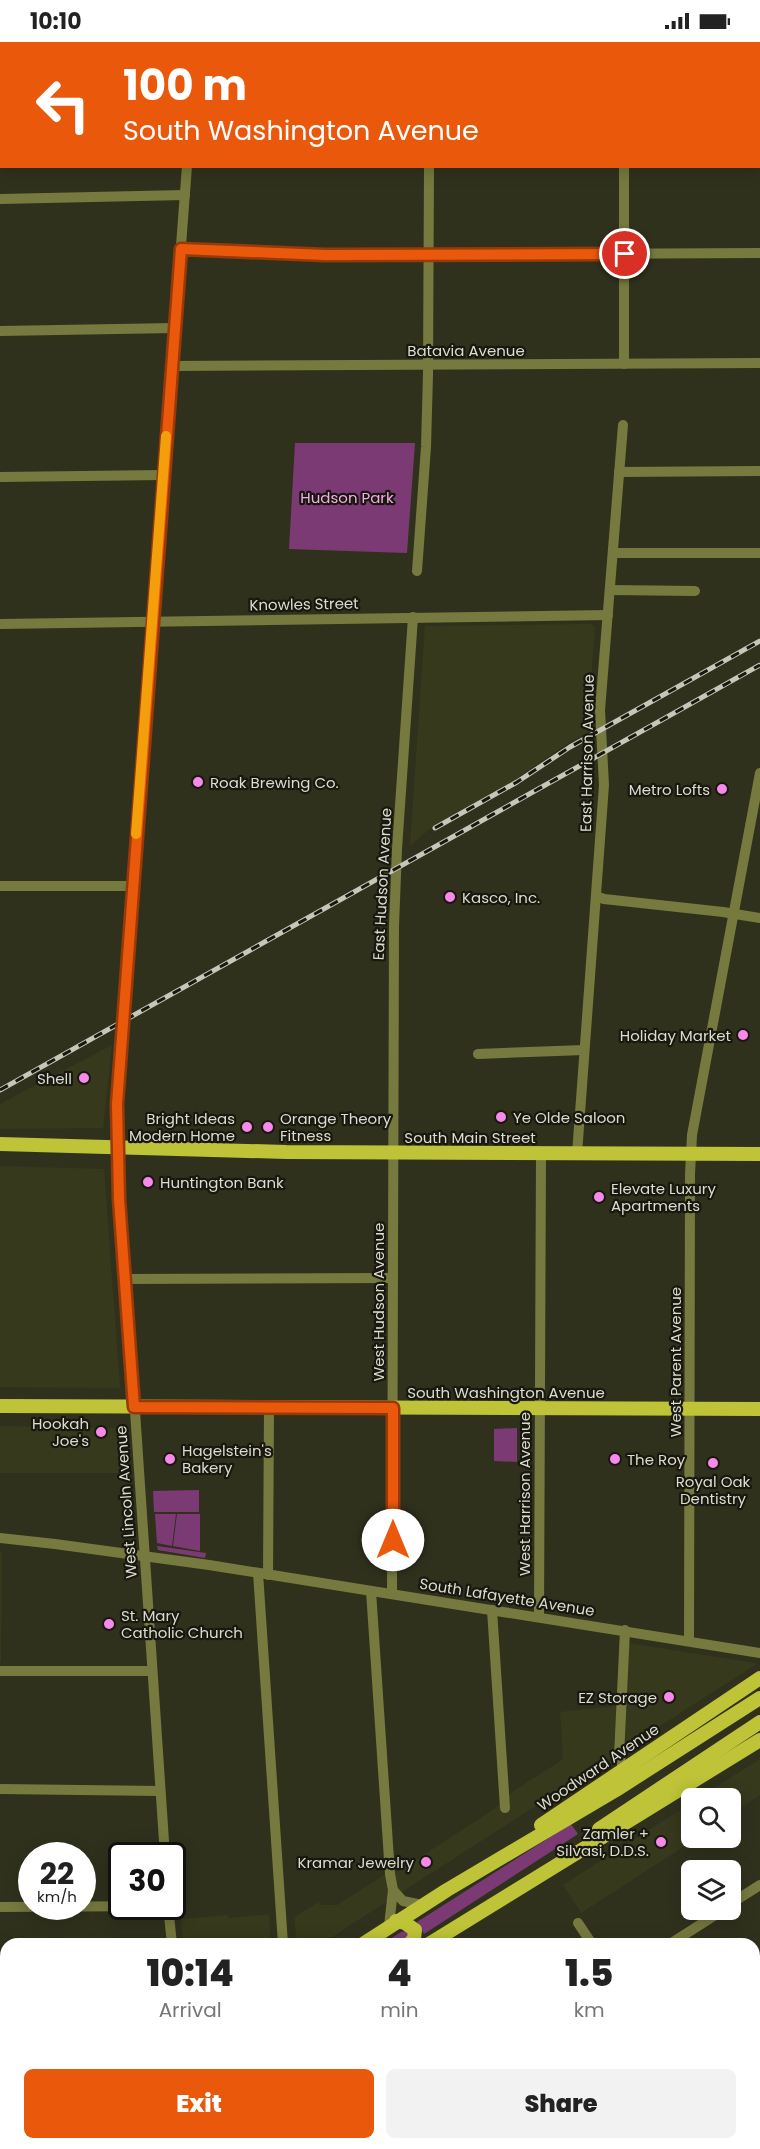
<!DOCTYPE html>
<html lang="en">
<head>
<meta charset="utf-8">
<style>
  body { margin:0; font-family:Poppins,sans-serif; background:#f2f2f2; color:#222; height:100vh; display:flex; flex-direction:column; font-size:22px; white-space:nowrap }
  * { box-sizing:border-box; margin:0 }
  p { font-size:20px; color:#767676 }
  .icon { flex:none; width:33px; height:33px; fill:none; stroke:currentColor; stroke-width:2; stroke-linecap:round; stroke-linejoin:round }
  .map { position:relative; flex:1; overflow:hidden }
  .drawer { position:absolute; left:0px; top:1896px; width:760px; height:212px; display:flex; flex-direction:column; background:#fff; border-radius:18px 18px 0 0; box-shadow:0 3px 15px #0003 }
  .drawer>* { flex:none }
  .guide { position:absolute; left:0px; top:0px; width:760px; height:126px; box-shadow:0 3px 15px #0003; background:#ea580c; color:#fff; overflow:hidden }
  .controls { position:absolute; left:681px; top:1746px; display:grid; gap:12px }
  .controls a { display:grid; place-items:center; width:60px; height:60px; border-radius:9px; background:#fff; box-shadow:0 3px 15px #0003; font-size:30px }
  .speed { position:absolute; left:18px; top:1800px; display:flex; gap:12px; font-size:30px; font-weight:700; text-align:center }
  .speed>* { display:grid; place-content:center; width:78px; height:78px; border-radius:50%; background:#fff; box-shadow:0 3px 15px #0003; line-height:1 }
  .speed small { font-size:15px; font-weight:400 }
  .speed .limit { border:3px solid #111; border-radius:9px; background:#fff; color:#111 }
  .pin { position:absolute; display:grid; place-items:center; width:51px; height:51px; color:#fff; margin:-26px; border:3px solid #fff; border-radius:50%; box-shadow:0 2px 6px #0007 }
  .me { position:absolute; width:66px; margin:-33px; rotate:0deg; stroke-linejoin:round; filter:drop-shadow(0 0 4px #0008) }
  .turn { display:flex; align-items:center; gap:21px; height:126px; padding:0 24px; font-size:27px }
  .turn .icon { width:78px; height:78px; stroke-width:2.5 }
  .turn b { display:block; font-size:42px; line-height:51px }
  .eta { display:flex; justify-content:space-evenly; align-items:center; height:102px; text-align:center }
  .eta b { font-size:36px; font-weight:800; line-height:42px }
  .action { display:flex; gap:12px; margin-top:auto; padding:12px 24px }
  .action a { flex:1; height:69px; border-radius:9px; background:#ea580c; color:#fff; font-size:24px; font-weight:800; line-height:69px; text-align:center }
  .action a+a { background:#f2f2f2; color:#222 }
  .status { display:flex; justify-content:space-between; align-items:center; height:42px; padding:0 30px; background:#fff; direction:ltr }
  .status svg { height:16px; fill:currentColor }
  .map>svg:first-child { display:block }
  .built { fill:#37391d }
  .green { fill:#7c3a75 }
  .lines { fill:none; stroke-linecap:round; stroke-linejoin:round }
  .minor { stroke:#777a3e; stroke-width:10 }
  .major { stroke:#bec337; stroke-width:14 }
  .rail-casing { stroke:#c6c7b9; stroke-width:5 }
  .rail { stroke:#18180f; stroke-width:3; stroke-dasharray:9; stroke-linecap:butt }
  .route-casing { stroke:#983908; stroke-width:15 }
  .route { stroke:#ea580c; stroke-width:10 }
  .slow { stroke:#f59e0b; stroke-width:10 }
  .poi-dot { fill:#f888ea; stroke:#18180f; stroke-width:2 }
  .labels { text-anchor:middle; dominant-baseline:central; stroke-width:4.5; stroke-linejoin:round; paint-order:stroke }
  .street-label { font-size:15px; fill:#dbdccf; stroke:#18180f }
  .park-label { font-size:15px; fill:#f7abec; stroke:#18180f }
  .poi-label { font-size:15px; fill:#dbdccf; stroke:#18180f; text-anchor:start }
</style>
</head>
<body>
<div class="status"><b>10:10</b><svg viewBox="0 0 49 12"><path d="M0 12V9h3v3zM5 12V6h3v6zM10 12V3h3v9zM15 12V0h3v12zM26 1h20v11H26zM47 4h2v5h-2z"/></svg></div>
<div class="map">
<svg width="760" height="2107" viewBox="0 0 760 2107">
  <rect width="100%" height="100%" fill="#30311d"/>
  <g class="built">
    <polygon points="591,582 595,586 588,675 590,689 568,701 513,739 433,784 410,804 425,584"/>
    <polygon points="112,1003 103,1086 0,1087 0,1062"/>
    <polygon points="0,1124 104,1127 120,1346 0,1345"/>
    <polygon points="0,1384 122,1386 125,1431 0,1431"/>
    <polygon points="0,1510 2,1510 1,1620 0,1620"/>
    <polygon points="628,1601 755,1621 755,1623 321,1902 297,1902 294,1875 319,1860 321,1863 337,1863 384,1833 402,1827 494,1767 515,1748 559,1720 563,1716 560,1670 625,1663"/>
    <polygon points="760,1717 760,1753 731,1773 730,1756 698,1756"/>
    <polygon points="691,1761 692,1796 697,1796 581,1871 563,1843"/>
    <polygon points="269,1872 271,1902 183,1902 181,1877 228,1873 229,1876"/>
    <polygon points="6,2012 6,2102 12,2102 0,2107 0,2017"/>
    <polygon points="161,2102 219,2102 223,2107 152,2107"/>
  </g>
  <g class="green">
    <polygon points="295,401 415,401 407,511 289,507"/>
    <polygon points="517,1386 517,1420 494,1419 494,1387"/>
    <polygon points="199,1448 199,1470 154,1470 153,1449"/>
    <polygon points="155,1472 176,1472 172,1504 157,1501"/>
    <polygon points="177,1472 200,1472 200,1509 173,1504"/>
    <polygon points="157,1504 206,1511 205,1516 158,1508"/>
    <polygon points="571,1782 578,1792 424,1892 417,1880"/>
    <polygon points="406,1889 409,1892 403,1902 382,1902 401,1890"/>
    <polygon points="637,2102 699,2102 700,2107 629,2107"/>
  </g>
  <g class="lines">
    <g class="minor">
      <polyline points="624,0 624,2"/>
      <polyline points="196,2 197,0"/>
      <polyline points="429,2 429,0"/>
      <polyline points="0,29 2,29"/>
      <polyline points="759,85 760,85"/>
      <polyline points="0,157 185,153"/>
      <polyline points="181,207 325,213 760,211"/>
      <polyline points="0,289 175,286"/>
      <polyline points="624,322 624,124"/>
      <polyline points="172,324 760,321"/>
      <polyline points="619,430 760,429"/>
      <polyline points="0,435 163,433"/>
      <polyline points="613,511 760,511"/>
      <polyline points="417,529 426,405 428,332 429,124"/>
      <polyline points="610,548 695,549"/>
      <polyline points="0,582 608,573"/>
      <polyline points="0,844 132,844"/>
      <polyline points="596,854 604,857 723,870 760,876"/>
      <polyline points="478,1012 584,1008"/>
      <polyline points="577,1112 604,743 600,668 623,383"/>
      <polyline points="125,1237 393,1236"/>
      <polyline points="0,1496 55,1502 209,1523 760,1611"/>
      <polyline points="258,1531 283,1902"/>
      <polyline points="268,1533 269,1366"/>
      <polyline points="371,1549 390,1832 393,1848 389,1884"/>
      <polyline points="392,1552 394,884 397,807 413,575"/>
      <polyline points="492,1568 505,1766"/>
      <polyline points="539,1575 541,1112"/>
      <polyline points="689,1599 690,1132 692,1093 760,731"/>
      <polyline points="0,1629 152,1629"/>
      <polyline points="624,1727 619,1714 625,1588"/>
      <polyline points="0,1747 160,1749"/>
      <polyline points="165,1814 116,1087 123,973 187,124"/>
      <polyline points="393,1848 403,1859 422,1863"/>
      <polyline points="730,1862 760,1843"/>
      <polyline points="168,1864 172,1902"/>
      <polyline points="0,1865 167,1864"/>
      <polyline points="578,1881 592,1902"/>
      <polyline points="670,1902 723,1868"/>
      <polyline points="0,1967 6,1968"/>
      <polyline points="754,2010 760,2007"/>
      <polyline points="239,2102 242,2107"/>
      <polyline points="358,2107 366,2102"/>
      <polyline points="608,2107 616,2102"/>
    </g>
    <g class="major">
      <polyline points="0,1102 286,1110 760,1112"/>
      <polyline points="0,1364 760,1367"/>
      <polyline points="541,1783 760,1636"/>
      <polyline points="599,1787 760,1680"/>
      <polyline points="396,1879 405,1881 415,1888 414,1897 409,1902"/>
      <polyline points="363,1902 447,1848 616,1748 760,1656"/>
      <polyline points="429,1902 760,1698"/>
      <polyline points="50,2107 58,2102"/>
      <polyline points="68,2107 76,2102"/>
      <polyline points="111,2107 119,2102"/>
    </g>
    <defs>
      <g id="rail">
        <polyline points="435,786 517,740 570,705 760,599"/>
        <polyline points="0,1048 760,623"/>
      </g>
    </defs>
    <use href="#rail" class="rail-casing"/>
    <use href="#rail" class="rail"/>
  </g>
  <g class="lines">
    <defs>
      <polyline id="route" points="393,1498 393,1366 134,1365 119,1157 117,1062 181,207 325,213 625,212"/>
    </defs>
    <use href="#route" class="route-casing"/>
    <use href="#route" class="route"/>
    <polyline class="slow" points="136,792 166,394"/>
  </g>
  <g class="poi-dot">
    <circle cx="198" cy="740" r="6"/>
    <circle cx="722" cy="747" r="6"/>
    <circle cx="450" cy="855" r="6"/>
    <circle cx="743" cy="993" r="6"/>
    <circle cx="84" cy="1036" r="6"/>
    <circle cx="501" cy="1075" r="6"/>
    <circle cx="247" cy="1085" r="6"/>
    <circle cx="268" cy="1085" r="6"/>
    <circle cx="148" cy="1140" r="6"/>
    <circle cx="599" cy="1155" r="6"/>
    <circle cx="101" cy="1390" r="6"/>
    <circle cx="170" cy="1417" r="6"/>
    <circle cx="615" cy="1417" r="6"/>
    <circle cx="713" cy="1421" r="6"/>
    <circle cx="109" cy="1582" r="6"/>
    <circle cx="669" cy="1655" r="6"/>
    <circle cx="661" cy="1800" r="6"/>
    <circle cx="426" cy="1820" r="6"/>
  </g>
  <g class="labels">
    <g class="street-label">
      <text x="466" y="308">Batavia Avenue</text>
      <text transform="translate(304 562) rotate(-1)">Knowles Street</text>
      <text transform="translate(587 711) rotate(-89)">East Harrison Avenue</text>
      <text transform="translate(382 842) rotate(-87)">East Hudson Avenue</text>
      <text x="470" y="1095">South Main Street</text>
      <text transform="translate(378 1260) rotate(-90)">West Hudson Avenue</text>
      <text transform="translate(675 1320) rotate(-90)">West Parent Avenue</text>
      <text x="506" y="1350">South Washington Avenue</text>
      <text transform="translate(524 1452) rotate(-90)">West Harrison Avenue</text>
      <text transform="translate(126 1460) rotate(-94)">West Lincoln Avenue</text>
      <text transform="translate(507 1555) rotate(9)">South Lafayette Avenue</text>
      <text transform="translate(598 1725) rotate(-34)">Woodward Avenue</text>
    </g>
    <g class="park-label">
      <text x="347" y="455">Hudson Park</text>
    </g>
    <g class="poi-label">
      <text x="210" y="740">Roak Brewing Co.</text>
      <text x="710" y="747" text-anchor="end">Metro Lofts</text>
      <text x="462" y="855">Kasco, Inc.</text>
      <text x="731" y="993" text-anchor="end">Holiday Market</text>
      <text x="72" y="1036" text-anchor="end">Shell</text>
      <text x="513" y="1075">Ye Olde Saloon</text>
      <text x="235" y="1076" text-anchor="end">Bright Ideas<tspan x="235" dy="17">Modern Home</tspan></text>
      <text x="280" y="1076">Orange Theory<tspan x="280" dy="17">Fitness</tspan></text>
      <text x="160" y="1140">Huntington Bank</text>
      <text x="611" y="1146">Elevate Luxury<tspan x="611" dy="17">Apartments</tspan></text>
      <text x="89" y="1381" text-anchor="end">Hookah<tspan x="89" dy="17">Joe's</tspan></text>
      <text x="182" y="1408">Hagelstein's<tspan x="182" dy="17">Bakery</tspan></text>
      <text x="627" y="1417">The Roy</text>
      <text x="713" y="1439" text-anchor="middle">Royal Oak<tspan x="713" dy="17">Dentistry</tspan></text>
      <text x="121" y="1573">St. Mary<tspan x="121" dy="17">Catholic Church</tspan></text>
      <text x="657" y="1655" text-anchor="end">EZ Storage</text>
      <text x="649" y="1791" text-anchor="end">Zamler +<tspan x="649" dy="17">Silvasi, D.D.S.</tspan></text>
      <text x="414" y="1820" text-anchor="end">Kramar Jewelry</text>
    </g>
  </g>
</svg>
<div class="controls">
<a><svg class="icon" aria-label="search" viewBox="0 0 24 24"><circle cx="10" cy="10" r="6"/><path d="M15 15l6 6"/></svg></a>
<a><svg class="icon" aria-label="layers" viewBox="0 0 24 24"><path d="M12 4l9 5-9 5-9-5zM3 14l9 5 9-5"/></svg></a>
</div>
<div class="speed"><div>22<small>km/h</small></div><div class="limit">30</div></div>
<div class="pin" style="left:625px;top:212px;background:#d93025"><svg class="icon" aria-label="arrive" viewBox="0 0 24 24"><path d="M6 21V4h12l-3 4 3 4H6"/></svg></div>
<svg class="me" style="left:393px;top:1498px" viewBox="-20 -20 40 40"><circle r="19" fill="#fff"/><path d="M0-13L10 11 0 6-10 11z" fill="#ea580c"/></svg>
<div class="guide">
<div class="turn"><svg class="icon" aria-label="left" viewBox="0 0 24 24"><path d="M17 20v-9H6M10 6l-5 5 5 5"/></svg><div><b>100 m</b>South Washington Avenue</div></div>
</div>
<section class="drawer">
<div class="eta">
<div><b>10:14</b><p>Arrival</p></div>
<div><b>4</b><p>min</p></div>
<div><b>1.5</b><p>km</p></div>
</div>
<div class="action"><a>Exit</a><a>Share</a></div>
</section>
</div>
</body>
</html>
